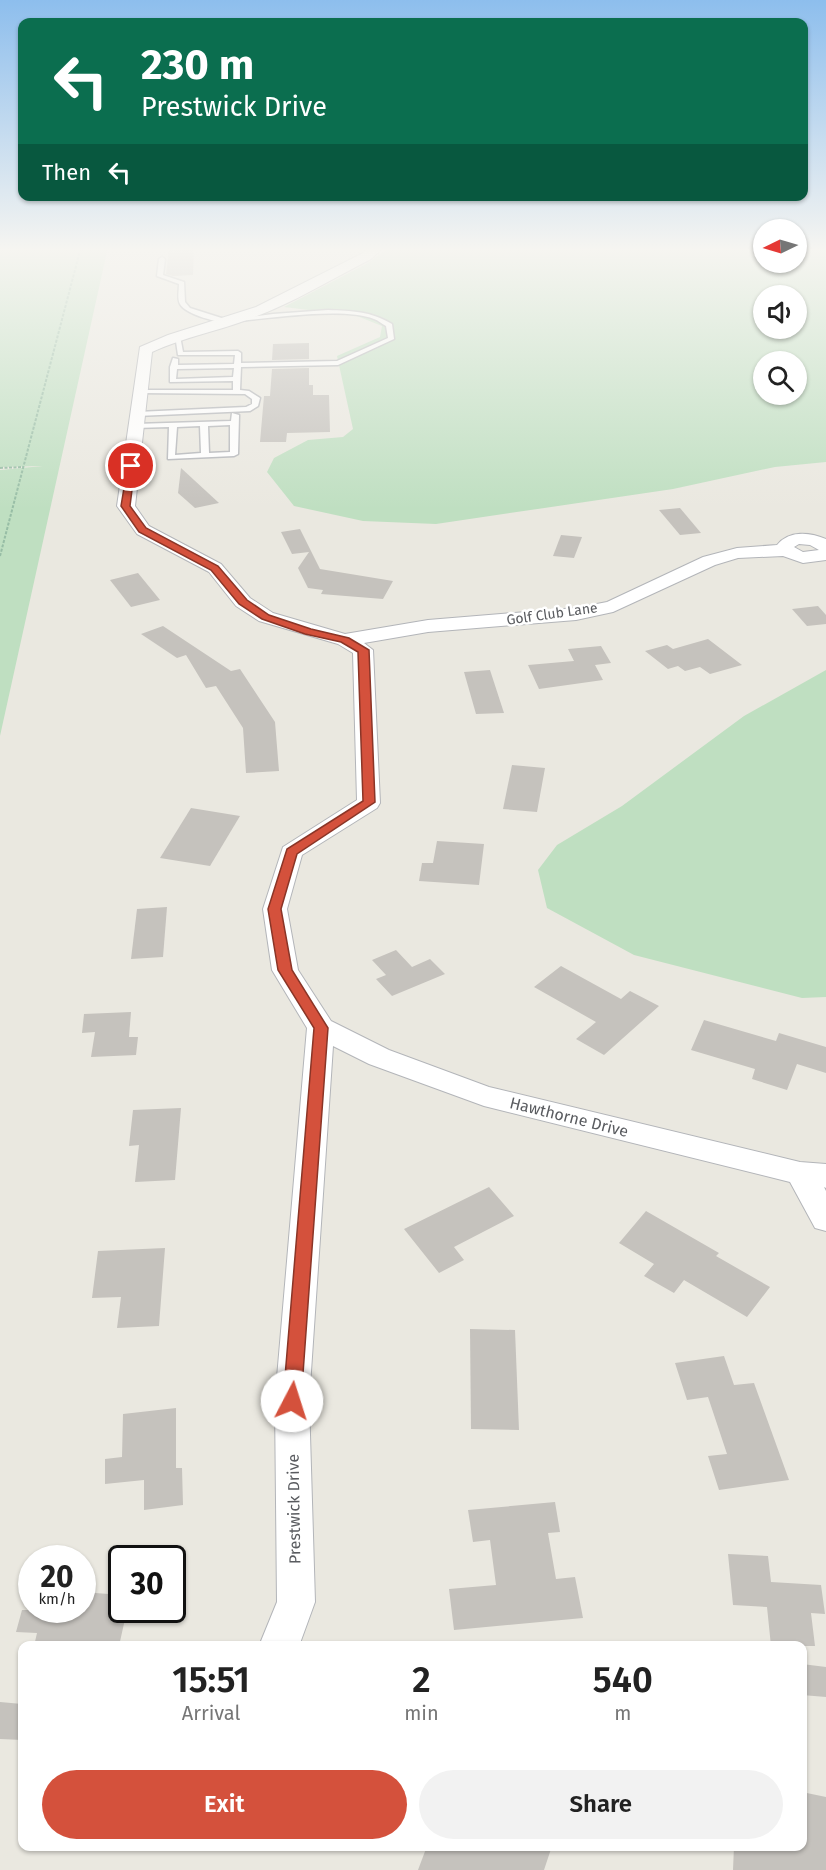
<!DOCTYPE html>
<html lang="en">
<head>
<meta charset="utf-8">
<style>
  body { margin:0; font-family:"Fira Sans",sans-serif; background:#f2f2f2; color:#222; height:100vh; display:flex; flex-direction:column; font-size:22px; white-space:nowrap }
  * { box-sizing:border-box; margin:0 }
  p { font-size:20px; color:#767676 }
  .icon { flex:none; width:33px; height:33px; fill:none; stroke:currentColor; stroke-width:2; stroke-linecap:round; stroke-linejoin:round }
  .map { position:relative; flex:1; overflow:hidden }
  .sheet { position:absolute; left:18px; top:1641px; width:789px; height:210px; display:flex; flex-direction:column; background:#fff; border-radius:12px; box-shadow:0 2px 4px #0004 }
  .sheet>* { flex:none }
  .guide { position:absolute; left:18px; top:18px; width:790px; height:183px; border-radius:12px; box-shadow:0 2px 4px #0004; background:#0b6e4f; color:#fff; overflow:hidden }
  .needle { width:39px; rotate:265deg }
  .buttons { position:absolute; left:753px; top:219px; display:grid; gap:12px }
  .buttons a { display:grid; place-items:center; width:54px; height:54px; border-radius:50%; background:#fff; box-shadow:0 2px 4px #0004; font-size:30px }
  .speed { position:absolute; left:18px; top:1545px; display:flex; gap:12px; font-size:30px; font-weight:700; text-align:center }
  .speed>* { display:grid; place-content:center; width:78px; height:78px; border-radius:50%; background:#fff; box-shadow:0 2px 4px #0004; line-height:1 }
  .speed small { font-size:15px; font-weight:400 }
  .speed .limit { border:3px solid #111; border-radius:9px; background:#fff; color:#111 }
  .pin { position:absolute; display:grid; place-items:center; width:51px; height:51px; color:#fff; margin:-26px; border:3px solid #fff; border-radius:50%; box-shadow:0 2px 6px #0007 }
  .me { position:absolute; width:66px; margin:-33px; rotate:5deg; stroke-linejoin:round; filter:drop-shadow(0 0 4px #0008) }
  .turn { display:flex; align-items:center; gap:21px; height:126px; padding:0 24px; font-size:27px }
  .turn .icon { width:78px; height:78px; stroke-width:2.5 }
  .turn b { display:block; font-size:42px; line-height:51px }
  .then { display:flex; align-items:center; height:57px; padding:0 24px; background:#0003; gap:12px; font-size:22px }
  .eta { display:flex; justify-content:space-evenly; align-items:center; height:102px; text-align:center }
  .eta b { font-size:36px; font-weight:600; line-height:42px }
  .cta { display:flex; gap:12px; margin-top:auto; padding:12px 24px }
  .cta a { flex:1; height:69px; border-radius:36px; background:#d4513c; color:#fff; font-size:24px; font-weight:600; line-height:69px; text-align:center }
  .cta a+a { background:#f2f2f2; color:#222 }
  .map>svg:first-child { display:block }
  .green { fill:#bfdfc1; fill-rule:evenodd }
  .building { fill:#c5c2bd }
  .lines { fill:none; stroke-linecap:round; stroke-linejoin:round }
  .lane-casing { stroke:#b3b5b9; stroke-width:3 }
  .street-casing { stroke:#b3b5b9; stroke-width:2 }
  .path { stroke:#97bda5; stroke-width:2; stroke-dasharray:3 1.5; stroke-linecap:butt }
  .lane { fill:#fff; fill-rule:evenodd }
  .street { fill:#fff; fill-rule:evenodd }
  .route { fill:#d4513c; stroke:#8a3527; stroke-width:1.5 }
  .labels { text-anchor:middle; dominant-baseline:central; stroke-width:5; stroke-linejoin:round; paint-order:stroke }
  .far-street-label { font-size:14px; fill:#595b5f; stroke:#fff }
  .street-label { font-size:16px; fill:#595b5f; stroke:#fff }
</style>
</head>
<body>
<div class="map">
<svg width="826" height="1870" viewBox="0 0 826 1870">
  <rect width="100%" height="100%" fill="#eae8e0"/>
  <g class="green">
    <polygon points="0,247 108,247 0,736 0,470 43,466 0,467"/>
    <path d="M390,247H763L764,262H796L797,247H826V462L775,467L673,489L436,524L363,521L294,506L267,472L274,458L308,440L343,437L353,429L337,356L380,337L382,326L357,316L284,307L368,263ZM764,296H796V328H764ZM764,362H796V394H764Z"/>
    <polygon points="826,670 826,997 802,998 634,955 547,908 538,870 557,845 622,806 744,716"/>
  </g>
  <g class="building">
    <polygon points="194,247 193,275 173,276 166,274 169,248"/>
    <polygon points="309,343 309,359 272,360 273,344"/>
    <polygon points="309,368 309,385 313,385 313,395 329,395 330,432 287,433 286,442 260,442 264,396 270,396 272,369"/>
    <polygon points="181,468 219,503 195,508 178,493"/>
    <polygon points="680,508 701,533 680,535 659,510"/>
    <polygon points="300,529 320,569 393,581 383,599 321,594 323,590 308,588 298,568 309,552 292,554 281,532"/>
    <polygon points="561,535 582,537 574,558 553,556"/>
    <polygon points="138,573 160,600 131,607 110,580"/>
    <polygon points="818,606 826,615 826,624 807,626 792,609"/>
    <polygon points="163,626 231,671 240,669 275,722 279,771 246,773 243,728 216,686 206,688 186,655 177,658 141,634"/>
    <polygon points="708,639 742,665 710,674 700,667 685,671 678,666 668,669 645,651 667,645 673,649"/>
    <polygon points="601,646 611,663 595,665 603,680 539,689 528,665 574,661 568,649"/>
    <polygon points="490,670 504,713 476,714 464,672"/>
    <polygon points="512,765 545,768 537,812 503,809"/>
    <polygon points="191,808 240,816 210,866 160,858"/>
    <polygon points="437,841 484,844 479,885 419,881 422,863 433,863"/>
    <polygon points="167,907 163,957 131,959 137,909"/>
    <polygon points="396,950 412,967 430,959 445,974 392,996 376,979 386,975 372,960"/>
    <polygon points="561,966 621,999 630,991 659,1006 604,1055 576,1039 596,1022 534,987"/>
    <polygon points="131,1012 129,1037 138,1037 136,1055 91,1057 95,1032 82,1033 84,1014"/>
    <polygon points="704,1020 776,1041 779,1033 826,1047 826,1073 797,1064 787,1090 752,1079 755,1069 691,1050"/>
    <polygon points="181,1108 175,1180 135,1182 139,1145 129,1146 133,1110"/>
    <polygon points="489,1187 514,1216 454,1247 464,1260 439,1273 404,1229"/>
    <polygon points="646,1211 719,1253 716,1256 770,1287 747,1317 684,1280 674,1293 644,1276 654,1264 619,1243"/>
    <polygon points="165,1248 159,1326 117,1328 121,1297 92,1298 98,1251"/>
    <polygon points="470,1329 515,1330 519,1430 471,1429"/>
    <polygon points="724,1356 734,1385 754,1383 789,1480 719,1490 708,1456 727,1454 708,1397 687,1400 675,1363"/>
    <polygon points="176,1408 176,1468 182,1468 183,1505 144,1510 144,1480 105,1484 105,1459 122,1457 123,1414"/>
    <polygon points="555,1502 560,1532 548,1533 556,1579 575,1577 583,1618 454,1630 449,1589 496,1585 490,1540 473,1542 468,1510"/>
    <polygon points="728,1554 768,1556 771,1582 821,1585 825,1614 811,1613 815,1646 771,1646 767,1607 733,1605"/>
    <polygon points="82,1592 122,1595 122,1610 127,1610 119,1646 34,1646 37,1633 16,1632 22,1610 82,1610"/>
    <polygon points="802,1664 826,1667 826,1697 802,1695"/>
    <polygon points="0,1702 22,1704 22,1740 0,1739"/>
    <polygon points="802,1792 826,1797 826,1870 733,1870 734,1846 802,1846"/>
    <polygon points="427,1846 552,1846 544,1870 418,1870"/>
  </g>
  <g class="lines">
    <defs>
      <g id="lane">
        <path d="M162,257L165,259L163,275L184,282L185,302L190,308L231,321V323C219,323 186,315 180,304C177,299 179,290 179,284L157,276L159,259Z"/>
        <path d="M328,310C352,311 370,311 392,324L394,339L338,365L241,367L240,390L249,391L260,398L258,406L250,411L137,416L133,414L137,412L246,407L252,404V399L245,394L138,393L137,392L140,390H233V381L170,382V367L173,358L178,359V365L234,364L235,355H178L175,335L180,336L183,352L238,351L241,353V363L337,361L388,338L386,326C382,324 378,320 374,319C344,307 272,318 238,321L235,319L273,314ZM234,368L233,377L176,379L177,369Z"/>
        <path d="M232,413L239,415L238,454L234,456L168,459L169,427L135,428L131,426L135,424L231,421ZM230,425V452L209,453L208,426ZM200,426L201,453L175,455L177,427Z"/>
      </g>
      <path id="street" d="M371,247H384L371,259C332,279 293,303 252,318C219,331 184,337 152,352L135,506L149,526L221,564L250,598L273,613L345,634L428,620L576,608L607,602L703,557L737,548L777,545C789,530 810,532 826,539V560L803,563L783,556L738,558L715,565L613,612L576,620L428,632L364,643L373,650L380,803L377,808L302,855L287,909L298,970L331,1021L389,1050L489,1087L800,1162L826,1164V1188L824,1187L826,1191V1231L815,1228L790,1182L484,1106L369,1064L333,1046L309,1401L315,1602L299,1646H259L277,1602L275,1401L307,1028L272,970L263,909L283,847L357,800L353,653L338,644L259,621L236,606L209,572L137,534L117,506L140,347L168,335L256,307L363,253ZM799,544L810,545L819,550L803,552L794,547Z"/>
    </defs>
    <use href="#lane" class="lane-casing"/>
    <use href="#street" class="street-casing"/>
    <g class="path">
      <polyline points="0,468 23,467"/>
      <polyline points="0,556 81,247"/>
    </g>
    <use href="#lane" class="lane"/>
    <use href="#street" class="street"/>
  </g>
  <linearGradient id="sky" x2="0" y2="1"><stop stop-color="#8dbeed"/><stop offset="0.49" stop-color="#f6f5f1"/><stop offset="1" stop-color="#f6f5f1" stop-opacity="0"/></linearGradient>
  <rect width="826" height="509" fill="url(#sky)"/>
  <polygon class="route" points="128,464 135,466 130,506 146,528 218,566 247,600 269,615 311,629 349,638 369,650 375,802 297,854 281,909 292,970 328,1028 301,1401 298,1406 292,1409 285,1406 283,1401 314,1028 278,970 268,909 287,849 363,801 358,652 341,642 305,634 262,619 239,604 211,570 139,532 121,506"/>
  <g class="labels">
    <g class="far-street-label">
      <text transform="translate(552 614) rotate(-8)">Golf Club Lane</text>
    </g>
    <g class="street-label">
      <text transform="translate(569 1117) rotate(14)">Hawthorne Drive</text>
      <text transform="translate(294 1509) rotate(-91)">Prestwick Drive</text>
    </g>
  </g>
</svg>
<div class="buttons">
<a><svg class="needle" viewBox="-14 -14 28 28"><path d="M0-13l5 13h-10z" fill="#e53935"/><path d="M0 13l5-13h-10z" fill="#767676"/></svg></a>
<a><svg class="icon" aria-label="sound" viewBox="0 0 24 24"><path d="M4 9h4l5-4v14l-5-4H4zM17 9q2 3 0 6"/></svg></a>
<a><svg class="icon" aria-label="search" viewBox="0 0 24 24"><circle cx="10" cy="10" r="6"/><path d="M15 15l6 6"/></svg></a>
</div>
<div class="speed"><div>20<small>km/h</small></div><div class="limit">30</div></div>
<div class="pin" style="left:131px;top:466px;background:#d93025"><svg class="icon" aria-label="arrive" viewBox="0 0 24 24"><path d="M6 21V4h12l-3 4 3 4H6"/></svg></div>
<svg class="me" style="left:292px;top:1401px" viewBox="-20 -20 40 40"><circle r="19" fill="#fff"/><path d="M0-13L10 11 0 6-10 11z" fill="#d4513c"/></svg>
<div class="guide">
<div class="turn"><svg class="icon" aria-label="left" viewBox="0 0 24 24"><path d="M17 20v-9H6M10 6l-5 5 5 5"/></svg><div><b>230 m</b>Prestwick Drive</div></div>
<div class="then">Then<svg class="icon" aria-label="left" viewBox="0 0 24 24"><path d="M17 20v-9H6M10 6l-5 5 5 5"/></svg></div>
</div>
<section class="sheet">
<div class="eta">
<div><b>15:51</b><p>Arrival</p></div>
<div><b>2</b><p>min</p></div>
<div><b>540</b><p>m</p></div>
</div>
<div class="cta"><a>Exit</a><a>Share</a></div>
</section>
</div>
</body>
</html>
